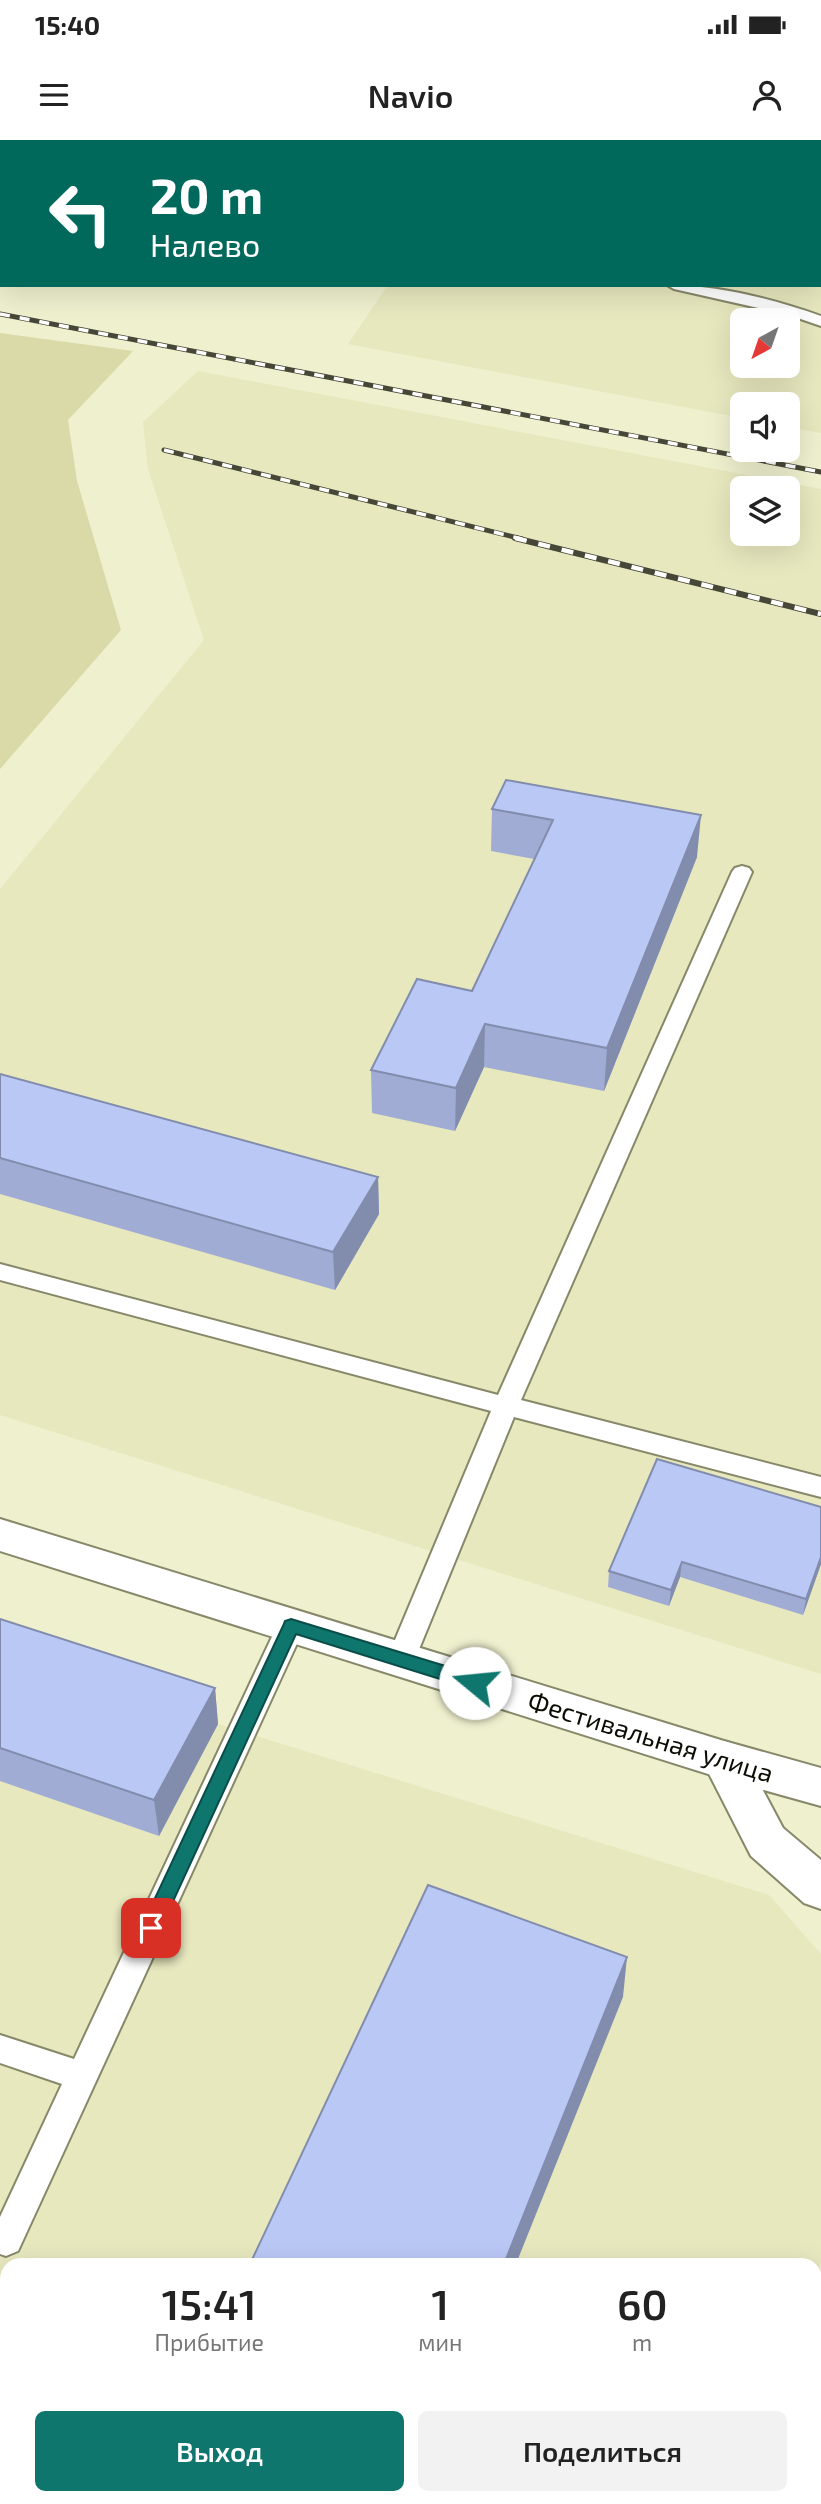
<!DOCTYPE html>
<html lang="ru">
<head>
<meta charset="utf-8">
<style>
  body { margin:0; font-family:"Exo 2",sans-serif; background:#f2f2f2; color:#222; height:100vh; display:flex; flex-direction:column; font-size:26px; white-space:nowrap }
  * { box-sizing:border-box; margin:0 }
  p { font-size:23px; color:#767676 }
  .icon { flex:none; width:38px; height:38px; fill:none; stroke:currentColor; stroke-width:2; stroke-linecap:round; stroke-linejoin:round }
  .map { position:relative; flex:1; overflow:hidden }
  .side { position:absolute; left:0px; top:2118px; width:822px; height:247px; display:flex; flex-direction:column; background:#fff; border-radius:21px 21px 0 0; box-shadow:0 7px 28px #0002 }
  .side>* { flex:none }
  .guide { position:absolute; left:0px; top:0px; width:822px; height:147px; box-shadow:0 7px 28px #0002; background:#00695c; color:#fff; overflow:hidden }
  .needle { width:46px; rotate:220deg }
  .buttons { position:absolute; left:730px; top:168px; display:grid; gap:14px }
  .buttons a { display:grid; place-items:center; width:70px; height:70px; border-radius:10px; background:#fff; box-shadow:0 7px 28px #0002; font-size:35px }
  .pin { position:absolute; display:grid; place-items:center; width:60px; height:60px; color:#fff; margin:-30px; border-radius:14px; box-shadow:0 4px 10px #0006 }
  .me { position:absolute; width:77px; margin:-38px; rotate:287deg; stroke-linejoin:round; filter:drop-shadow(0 0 5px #0008) }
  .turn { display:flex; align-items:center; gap:24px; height:147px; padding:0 35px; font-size:32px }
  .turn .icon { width:91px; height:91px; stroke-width:2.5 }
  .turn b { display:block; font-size:49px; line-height:60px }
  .eta { display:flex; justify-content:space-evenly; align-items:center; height:119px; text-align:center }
  .eta b { font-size:42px; font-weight:600; line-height:49px }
  .button { display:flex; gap:14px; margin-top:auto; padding:14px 35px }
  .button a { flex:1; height:80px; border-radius:10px; background:#0f766e; color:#fff; font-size:28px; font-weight:600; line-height:80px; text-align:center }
  .button a+a { background:#f2f2f2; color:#222 }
  .status { display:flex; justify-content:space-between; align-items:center; height:49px; padding:0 35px; background:#fff; direction:ltr }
  .status svg { height:19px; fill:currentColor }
  header { display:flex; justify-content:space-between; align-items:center; height:91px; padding:0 35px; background:#fff; font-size:32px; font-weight:600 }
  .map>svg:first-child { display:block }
  .built { fill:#e7e8be; fill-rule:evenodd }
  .green { fill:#d9daa8 }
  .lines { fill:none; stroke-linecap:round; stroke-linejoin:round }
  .service-casing { stroke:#878869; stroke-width:4 }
  .minor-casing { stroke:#878869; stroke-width:4 }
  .secondary-casing { stroke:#878869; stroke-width:4 }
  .service { fill:#fff; fill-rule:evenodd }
  .minor { fill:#fff; fill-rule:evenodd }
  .secondary { fill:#fff; fill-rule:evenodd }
  .rail-far1-casing { stroke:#474737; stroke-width:5 }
  .rail-casing { stroke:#474737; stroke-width:6 }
  .rail-far1 { stroke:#fff; stroke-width:3.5; stroke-dasharray:10; stroke-linecap:butt }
  .rail { stroke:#fff; stroke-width:4.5; stroke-dasharray:12; stroke-linecap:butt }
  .wall { fill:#a0acd4 }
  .shaded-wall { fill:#828cac }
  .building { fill:#bac8f6; stroke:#828cac; stroke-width:2 }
  .route { fill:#0f766e; stroke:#0a4d48; stroke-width:2 }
  .labels { text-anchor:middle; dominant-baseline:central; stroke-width:5; stroke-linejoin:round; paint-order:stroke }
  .street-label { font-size:26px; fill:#0d0d03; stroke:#fff }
</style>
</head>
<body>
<div class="status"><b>15:40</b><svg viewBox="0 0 49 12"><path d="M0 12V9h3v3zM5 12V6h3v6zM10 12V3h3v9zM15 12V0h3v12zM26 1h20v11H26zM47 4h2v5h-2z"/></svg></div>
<header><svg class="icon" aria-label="menu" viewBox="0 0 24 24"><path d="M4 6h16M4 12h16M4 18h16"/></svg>Navio<svg class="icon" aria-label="person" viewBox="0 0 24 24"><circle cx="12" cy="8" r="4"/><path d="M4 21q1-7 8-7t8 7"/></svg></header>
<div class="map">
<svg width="821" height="2364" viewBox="0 0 821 2364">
  <rect width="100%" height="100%" fill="#eff0ce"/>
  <g class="built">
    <path d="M0,0H821V293L788,287V264H742V278L348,204L388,145H821V2H2V74ZM742,180H788V226H742Z"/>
    <path d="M198,231L821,349V1534L0,1275V749L204,500L148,329L143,282ZM742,348H788V394H742Z"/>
    <polygon points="0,1513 218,1584 769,1755 821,1814 821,2121 816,2147 816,2124 7,2124 7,2357 772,2357 770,2364 0,2364"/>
  </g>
  <polygon class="green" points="0,193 133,211 68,280 77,341 121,490 0,629"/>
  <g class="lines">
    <defs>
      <g id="service">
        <polygon points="388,0 411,0 413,2 389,2"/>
        <polygon points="460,0 474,0 476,2 461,2"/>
        <path d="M667,145C718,145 773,159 821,176V186L789,175L674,149Z"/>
        <polygon points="742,726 749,728 752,732 521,1260 821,1337 821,1357 514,1277 415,1519 411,1527 401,1530 391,1527 387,1519 491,1271 0,1140 0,1124 498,1255 732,732 735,728"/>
        <polygon points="291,1475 301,1478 305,1486 18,2111 6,2116 0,2114 0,2077 62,1944 0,1923 0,1895 74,1919 277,1486 281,1478"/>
      </g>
      <polygon id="minor" points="724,1601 740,1607 783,1688 821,1720 821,1769 804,1763 751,1716 702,1620 708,1607"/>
      <polygon id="secondary" points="0,1379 724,1601 821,1628 821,1666 724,1639 0,1411"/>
    </defs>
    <use href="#service" class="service-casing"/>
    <use href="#minor" class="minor-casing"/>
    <use href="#secondary" class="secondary-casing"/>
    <use href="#service" class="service"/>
    <use href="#minor" class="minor"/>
    <use href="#secondary" class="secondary"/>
    <defs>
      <g id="rail-far1">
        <polyline points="560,0 570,2"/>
        <polyline points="628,0 640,2"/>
        <polyline points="0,174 821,332"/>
        <polyline points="164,310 522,399"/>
      </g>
      <polyline id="rail" points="515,398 821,474"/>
    </defs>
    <use href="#rail-far1" class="rail-far1-casing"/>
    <use href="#rail" class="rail-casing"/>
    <use href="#rail-far1" class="rail-far1"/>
    <use href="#rail" class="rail"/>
  </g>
  <g class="wall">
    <polygon points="0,0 380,0 391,2 2,2 2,18 0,18"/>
    <polygon points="506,640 697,717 604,951 484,927 455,991 372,973 371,930 472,851 534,719 491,711 492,669"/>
    <polygon points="0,934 378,1037 379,1074 335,1150 0,1054"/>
    <polygon points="821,1367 821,1424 803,1475 680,1437 669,1466 608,1447 609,1431"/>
    <polygon points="0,1479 215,1548 218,1584 159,1696 0,1641"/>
    <polygon points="398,2357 424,2357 421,2364 413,2364"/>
  </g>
  <g class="shaded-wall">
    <polygon points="701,675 697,717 604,951 607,908"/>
    <polygon points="485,884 484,927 455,991 456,948"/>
    <polygon points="378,1037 379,1074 335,1150 333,1112"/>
    <polygon points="821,1417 821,1424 803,1475 806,1459"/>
    <polygon points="682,1422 680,1437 669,1466 671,1450"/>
    <polygon points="215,1548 218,1584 159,1696 154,1660"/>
    <polygon points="627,1817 623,1857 516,2124 504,2124"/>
    <polygon points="182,2357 198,2357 196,2364 180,2364"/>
    <polygon points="420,2357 424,2357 421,2364 420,2364"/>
  </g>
  <g class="building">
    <polygon points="102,0 380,0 391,2 112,2"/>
    <polygon points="506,640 701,675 607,908 485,884 456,948 371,930 417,839 472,851 553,680 492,669"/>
    <polygon points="0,934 378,1037 333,1112 0,1018"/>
    <polygon points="657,1319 821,1367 821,1417 806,1459 682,1422 671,1450 609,1431"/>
    <polygon points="0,1479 215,1548 154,1660 0,1608"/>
    <polygon points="428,1745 627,1817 504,2124 250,2124"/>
    <polygon points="0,2230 7,2233 7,2357 182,2357 180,2364 0,2364"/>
    <polygon points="816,2350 821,2352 821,2364 810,2364 811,2357 816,2357"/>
  </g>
  <polygon class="route" points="291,1479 475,1535 482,1537 485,1543 482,1548 475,1550 296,1494 158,1794 151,1797 144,1794 141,1788 283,1486 285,1481"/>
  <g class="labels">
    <g class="street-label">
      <text transform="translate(651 1596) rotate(17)">Фестивальная улица</text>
    </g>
  </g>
</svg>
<div class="buttons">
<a><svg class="needle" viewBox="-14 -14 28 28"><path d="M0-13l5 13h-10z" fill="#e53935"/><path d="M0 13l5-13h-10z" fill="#767676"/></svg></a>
<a><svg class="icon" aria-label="sound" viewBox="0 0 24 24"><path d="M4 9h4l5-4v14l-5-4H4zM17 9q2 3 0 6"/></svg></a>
<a><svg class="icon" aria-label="layers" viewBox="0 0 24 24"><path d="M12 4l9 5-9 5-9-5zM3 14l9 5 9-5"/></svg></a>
</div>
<div class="pin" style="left:151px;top:1788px;background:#d93025"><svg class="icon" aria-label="arrive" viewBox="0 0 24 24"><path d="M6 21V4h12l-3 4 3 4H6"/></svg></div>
<svg class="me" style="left:475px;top:1543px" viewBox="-20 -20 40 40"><circle r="19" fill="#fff"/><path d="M0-13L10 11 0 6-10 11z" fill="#0f766e"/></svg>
<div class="guide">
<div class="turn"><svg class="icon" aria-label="left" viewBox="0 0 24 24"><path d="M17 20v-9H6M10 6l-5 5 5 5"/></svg><div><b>20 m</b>Налево</div></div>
</div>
<section class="side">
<div class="eta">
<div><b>15:41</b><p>Прибытие</p></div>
<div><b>1</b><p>мин</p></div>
<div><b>60</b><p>m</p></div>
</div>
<div class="button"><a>Выход</a><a>Поделиться</a></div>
</section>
</div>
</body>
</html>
